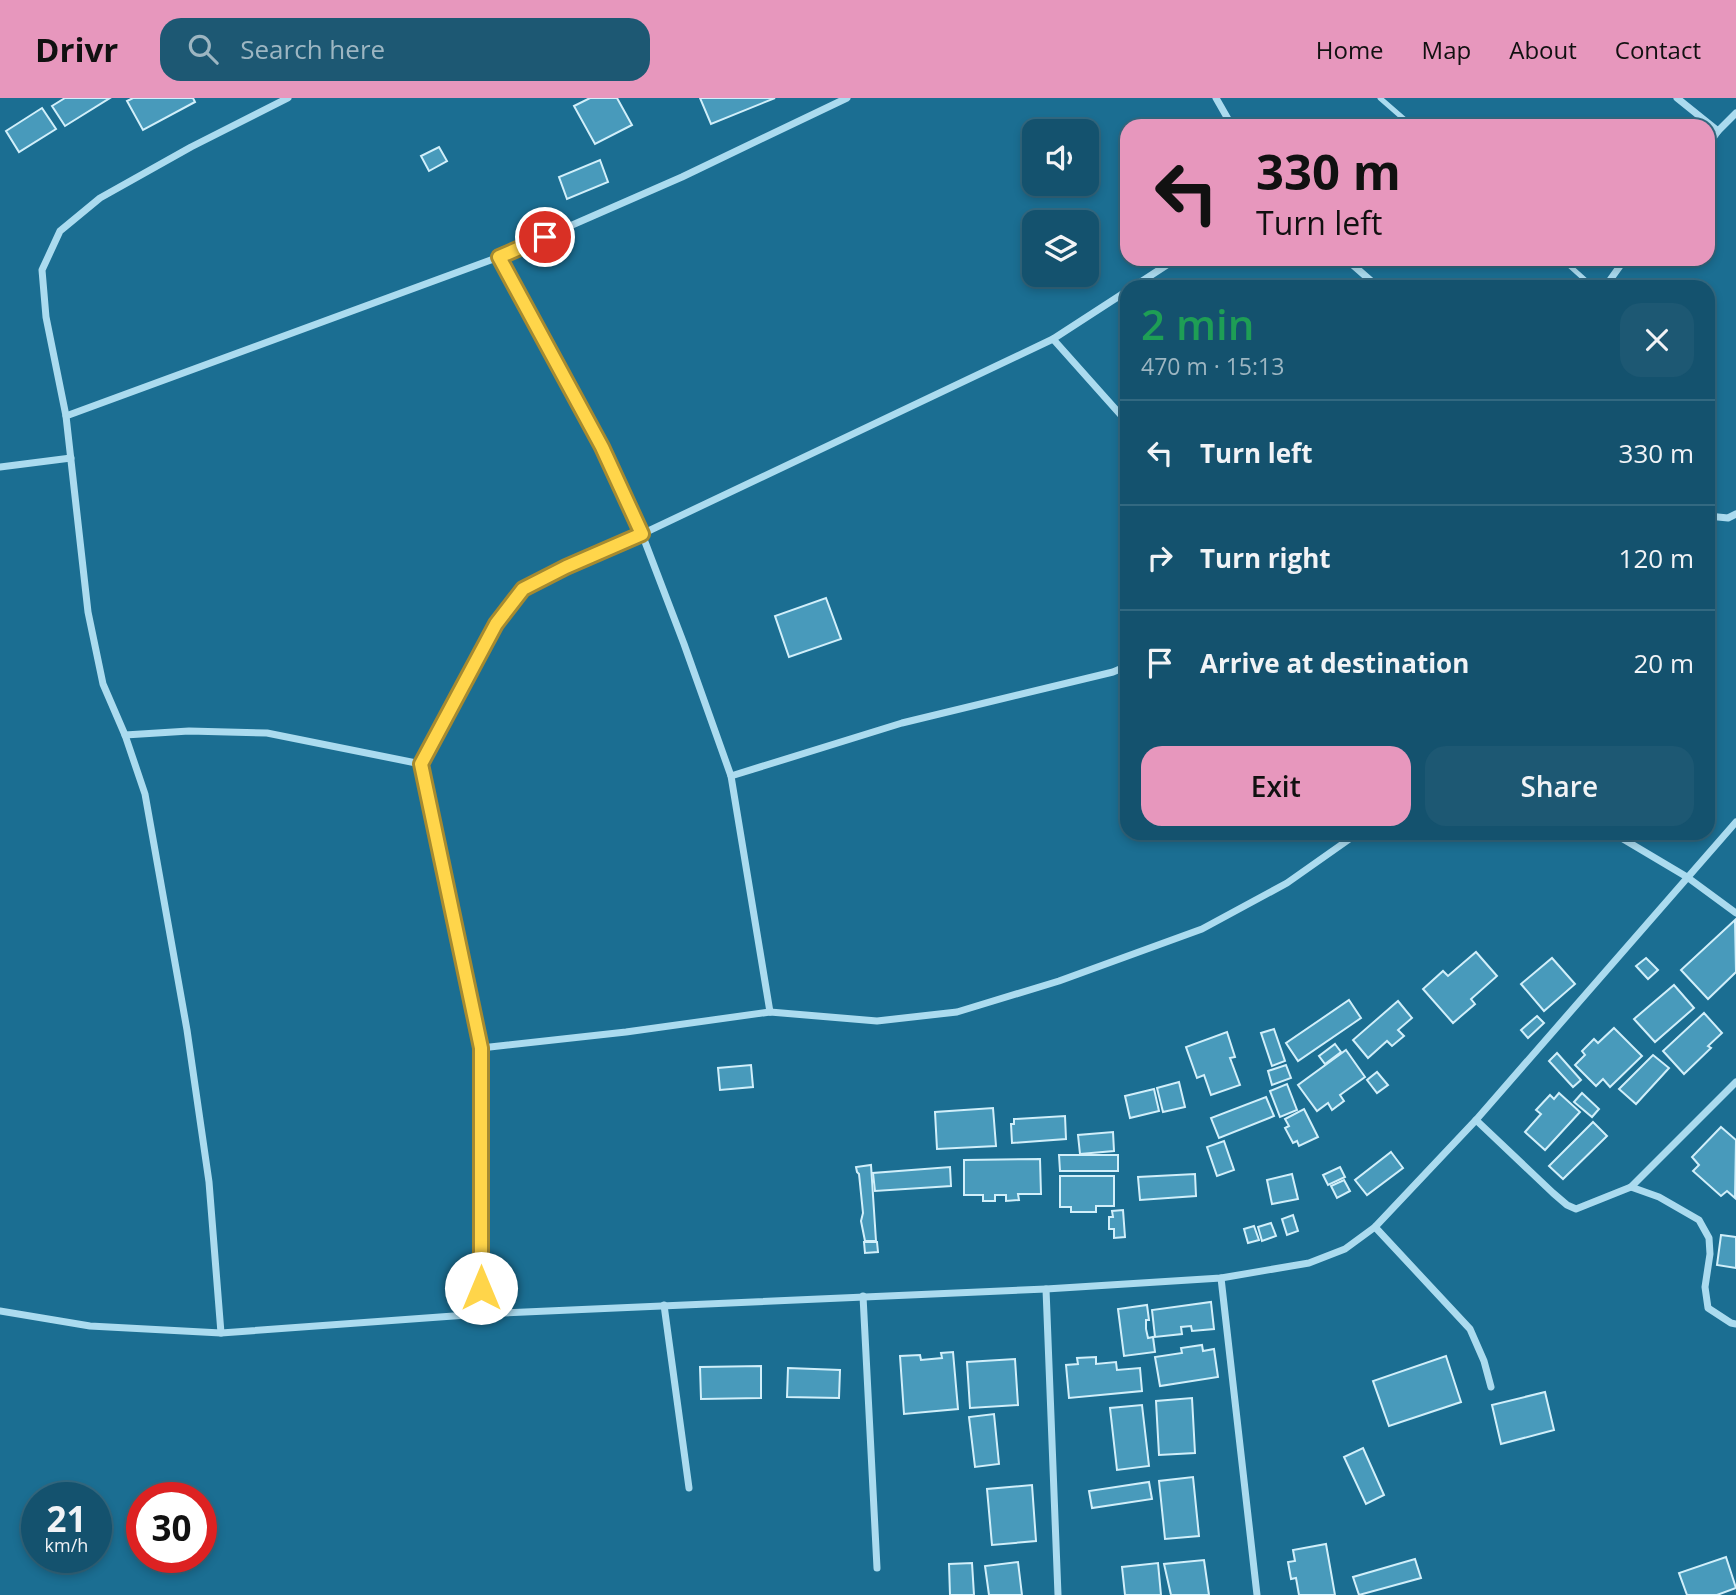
<!DOCTYPE html>
<html lang="en">
<head>
<meta charset="utf-8">
<style>
  body { margin:0; font-family:"Open Sans",sans-serif; background:#1d5873; color:#f1f3f6; height:100vh; display:flex; flex-direction:column; font-size:26px; white-space:nowrap }
  * { box-sizing:border-box; margin:0 }
  p { font-size:23px; color:#9db6c2 }
  .icon { flex:none; width:38px; height:38px; fill:none; stroke:currentColor; stroke-width:2; stroke-linecap:round; stroke-linejoin:round }
  .map { position:relative; flex:1; overflow:hidden }
  .sheet { position:absolute; left:1120px; top:182px; width:595px; height:560px; display:flex; flex-direction:column; background:#14526e; border-radius:21px; box-shadow:0 4px 10px #0003,0 0 0 2px #336981 }
  .sheet>* { flex:none }
  .hud { position:absolute; left:1120px; top:21px; width:595px; height:147px; border-radius:21px; box-shadow:0 4px 10px #0003,0 0 0 2px #336981; background:#e797bd; color:#111; overflow:hidden }
  .controls { position:absolute; left:1022px; top:21px; display:grid; gap:14px }
  .controls a { display:grid; place-items:center; width:77px; height:77px; border-radius:14px; background:#14526e; box-shadow:0 4px 10px #0003,0 0 0 2px #336981; font-size:35px }
  .speed { position:absolute; left:21px; top:1384px; display:flex; gap:14px; font-size:35px; font-weight:700; text-align:center }
  .speed>* { display:grid; place-content:center; width:91px; height:91px; border-radius:50%; background:#14526e; box-shadow:0 4px 10px #0003,0 0 0 2px #336981; line-height:1 }
  .speed small { font-size:18px; font-weight:400 }
  .speed .limit { border:10px solid #d22; background:#fff; color:#111 }
  .pin { position:absolute; display:grid; place-items:center; width:60px; height:60px; color:#fff; margin:-30px; border:4px solid #fff; border-radius:50%; box-shadow:0 2px 7px #0007 }
  .me { position:absolute; width:77px; margin:-38px; rotate:0deg; stroke-linejoin:round; filter:drop-shadow(0 0 5px #0008) }
  .turn { display:flex; align-items:center; gap:24px; height:147px; padding:0 21px; font-size:32px }
  .turn .icon { width:91px; height:91px; stroke-width:2.5 }
  .turn b { display:block; font-size:49px; line-height:60px }
  .round { display:grid; place-items:center; flex:none; width:74px; height:74px; border-radius:21px; background:#1d5873 }
  .overview { display:flex; align-items:center; justify-content:space-between; height:119px; padding:0 21px }
  h1 { font-size:42px; font-weight:600; line-height:52px; color:#1e9e55 }
  .primary-button { display:flex; gap:14px; margin-top:auto; padding:14px 21px }
  .primary-button a { flex:1; height:80px; border-radius:21px; background:#e797bd; color:#111; font-size:28px; font-weight:600; line-height:80px; text-align:center }
  .primary-button a+a { background:#1d5873; color:#f1f3f6 }
  ul { padding:0; list-style:none }
  li { display:flex; align-items:center; gap:21px; height:105px; padding:0 21px; border-top:2px solid #336981 }
  li div { flex:1 }
  li b { display:block; font-size:26px }
  li em { font-style:normal }
  header { display:flex; align-items:center; gap:42px; box-sizing:border-box; height:98px; padding:0 35px; background:#e797bd; color:#111 }
  header strong { font-size:33px }
  nav { display:flex; gap:38px; margin-inline-start:auto; font-size:24px }
  .search { width:490px; height:63px; background:#1d5873; display:flex; align-items:center; gap:18px; box-sizing:border-box; padding:0 24px; border-radius:21px; color:#9db6c2; font-size:26px }
  .map>svg:first-child { display:block }
  .building { fill:#489abb; stroke:#d1effa; stroke-width:2 }
  .lines { fill:none; stroke-linecap:round; stroke-linejoin:round }
  .lane { stroke:#abdbef; stroke-width:5 }
  .street { stroke:#abdbef; stroke-width:7 }
  .route-casing { stroke:#a68a30; stroke-width:18 }
  .route { stroke:#ffd54a; stroke-width:12 }
</style>
</head>
<body>
<header>
<strong>Drivr</strong>
<div class="search"><svg class="icon" aria-label="search" viewBox="0 0 24 24"><circle cx="10" cy="10" r="6"/><path d="M15 15l6 6"/></svg>Search here</div>
<nav><a>Home</a><a>Map</a><a>About</a><a>Contact</a></nav>
</header>
<div class="map">
<svg width="1736" height="1497" viewBox="0 0 1736 1497">
  <rect width="100%" height="100%" fill="#1b6e92"/>
  <g class="building">
    <polygon points="65,0 110,0 65,28 52,8"/>
    <polygon points="133,0 193,0 195,4 143,32 127,3"/>
    <polygon points="590,0 617,0 632,27 595,46 574,8"/>
    <polygon points="700,0 775,0 711,26"/>
    <polygon points="42,10 56,31 19,54 6,33"/>
    <polygon points="439,49 447,63 429,73 421,58"/>
    <polygon points="600,62 608,84 567,101 559,79"/>
    <polygon points="826,500 841,541 789,559 775,518"/>
    <polygon points="1735,822 1736,874 1708,901 1681,872"/>
    <polygon points="1476,854 1497,878 1471,901 1475,906 1453,925 1423,891 1443,873 1448,878"/>
    <polygon points="1552,860 1575,886 1544,913 1521,886"/>
    <polygon points="1646,860 1658,872 1648,881 1636,868"/>
    <polygon points="1674,887 1694,910 1655,944 1634,921"/>
    <polygon points="1349,902 1361,920 1298,963 1286,945"/>
    <polygon points="1398,903 1412,920 1398,932 1404,938 1392,948 1387,943 1368,960 1353,942"/>
    <polygon points="1704,915 1722,935 1708,948 1711,950 1684,976 1663,953"/>
    <polygon points="1537,918 1544,925 1528,940 1521,932"/>
    <polygon points="1614,930 1642,958 1610,989 1603,981 1596,988 1575,967 1585,957 1582,953 1594,941 1598,945"/>
    <polygon points="1274,931 1285,963 1272,968 1261,935"/>
    <polygon points="1227,934 1235,959 1230,960 1240,987 1211,997 1204,977 1197,980 1186,949"/>
    <polygon points="1335,946 1341,954 1325,966 1319,958"/>
    <polygon points="1346,952 1365,979 1340,997 1344,1003 1332,1012 1328,1005 1317,1013 1298,987"/>
    <polygon points="1557,955 1581,982 1573,989 1549,963"/>
    <polygon points="1653,957 1669,970 1636,1006 1619,991"/>
    <polygon points="751,967 753,989 720,992 718,970"/>
    <polygon points="1286,967 1291,980 1272,987 1268,973"/>
    <polygon points="1377,974 1388,987 1377,995 1367,982"/>
    <polygon points="1179,984 1185,1009 1163,1014 1157,990"/>
    <polygon points="1287,986 1297,1012 1280,1019 1270,993"/>
    <polygon points="1154,991 1159,1013 1130,1020 1125,998"/>
    <polygon points="1559,995 1580,1014 1545,1052 1525,1034 1541,1016 1536,1012 1550,997 1554,1001"/>
    <polygon points="1582,995 1599,1011 1592,1019 1574,1004"/>
    <polygon points="1266,999 1274,1018 1219,1040 1211,1020"/>
    <polygon points="993,1010 996,1048 937,1051 935,1014"/>
    <polygon points="1304,1011 1318,1039 1299,1048 1297,1043 1293,1045 1285,1030 1289,1028 1285,1021"/>
    <polygon points="1065,1018 1066,1041 1012,1045 1011,1026 1014,1026 1014,1021"/>
    <polygon points="1593,1024 1607,1038 1563,1081 1549,1068"/>
    <polygon points="1721,1029 1736,1042 1735,1100 1727,1093 1721,1098 1693,1073 1699,1067 1692,1059"/>
    <polygon points="1113,1034 1114,1053 1080,1056 1078,1037"/>
    <polygon points="1224,1043 1234,1072 1217,1078 1207,1049"/>
    <polygon points="1391,1054 1403,1070 1367,1097 1355,1082"/>
    <polygon points="1059,1057 1118,1057 1118,1073 1060,1073"/>
    <polygon points="1040,1061 1041,1096 1018,1096 1019,1102 1006,1103 1006,1097 995,1097 995,1103 983,1103 983,1097 964,1097 964,1062"/>
    <polygon points="871,1067 876,1143 865,1143 861,1123 863,1115 859,1076 857,1074 856,1069"/>
    <polygon points="950,1069 951,1088 875,1093 873,1075"/>
    <polygon points="1340,1069 1345,1079 1328,1087 1323,1077"/>
    <polygon points="1195,1076 1196,1098 1140,1102 1138,1079"/>
    <polygon points="1292,1076 1298,1101 1272,1106 1267,1082"/>
    <polygon points="1060,1078 1114,1078 1114,1108 1096,1108 1096,1114 1071,1114 1071,1109 1060,1109"/>
    <polygon points="1344,1082 1350,1093 1337,1100 1331,1088"/>
    <polygon points="1123,1112 1125,1139 1114,1140 1114,1131 1109,1131 1109,1119 1113,1119 1112,1113"/>
    <polygon points="1293,1117 1298,1133 1287,1137 1282,1121"/>
    <polygon points="1271,1125 1276,1138 1262,1143 1258,1129"/>
    <polygon points="1254,1128 1259,1142 1248,1145 1244,1131"/>
    <polygon points="1721,1137 1736,1139 1736,1170 1717,1167"/>
    <polygon points="864,1144 877,1144 878,1154 865,1155"/>
    <polygon points="1211,1204 1214,1231 1192,1233 1191,1228 1181,1229 1182,1236 1155,1239 1152,1212"/>
    <polygon points="1147,1207 1149,1222 1146,1222 1146,1231 1148,1240 1153,1239 1155,1254 1124,1258 1118,1211"/>
    <polygon points="1202,1247 1203,1253 1214,1251 1218,1279 1160,1288 1155,1259 1182,1255 1181,1250"/>
    <polygon points="953,1254 958,1311 904,1316 900,1258 920,1257 921,1262 942,1260 941,1255"/>
    <polygon points="1446,1258 1461,1304 1389,1328 1373,1283"/>
    <polygon points="1096,1259 1096,1266 1116,1264 1117,1272 1140,1270 1142,1293 1069,1300 1066,1267 1078,1266 1077,1260"/>
    <polygon points="1015,1261 1018,1307 970,1310 967,1264"/>
    <polygon points="761,1268 761,1300 701,1301 700,1269"/>
    <polygon points="788,1270 840,1272 839,1300 787,1299"/>
    <polygon points="1545,1294 1554,1332 1501,1346 1492,1307"/>
    <polygon points="1192,1300 1195,1355 1159,1357 1156,1303"/>
    <polygon points="1142,1307 1149,1368 1117,1372 1110,1310"/>
    <polygon points="994,1316 999,1366 975,1369 969,1319"/>
    <polygon points="1363,1350 1384,1397 1366,1406 1344,1359"/>
    <polygon points="1193,1379 1199,1438 1165,1441 1159,1383"/>
    <polygon points="1149,1384 1152,1401 1092,1410 1089,1393"/>
    <polygon points="1032,1387 1036,1443 992,1447 987,1391"/>
    <polygon points="1326,1446 1335,1497 1299,1497 1296,1480 1291,1481 1288,1464 1295,1463 1293,1452"/>
    <polygon points="1726,1459 1736,1490 1717,1497 1687,1497 1679,1475"/>
    <polygon points="1415,1461 1421,1480 1359,1497 1353,1479"/>
    <polygon points="1204,1462 1209,1497 1171,1497 1164,1466"/>
    <polygon points="1018,1464 1022,1497 989,1497 985,1468"/>
    <polygon points="972,1465 974,1497 950,1497 949,1466"/>
    <polygon points="1158,1465 1161,1497 1125,1497 1122,1469"/>
  </g>
  <g class="lines">
    <g class="lane">
      <polyline points="1380,0 1412,28"/>
      <polyline points="1562,161 1593,189"/>
    </g>
    <g class="street">
      <polyline points="1216,0 1232,28"/>
      <polyline points="1677,0 1718,33"/>
      <polyline points="1708,47 1718,33 1736,15"/>
      <polyline points="499,159 602,349 642,436 684,546 731,678 770,914"/>
      <polyline points="1346,161 1378,189"/>
      <polyline points="1133,189 1176,161"/>
      <polyline points="1605,189 1625,161"/>
      <polyline points="1053,241 1127,324"/>
      <polyline points="66,318 499,159 682,79 847,0"/>
      <polyline points="0,369 71,360"/>
      <polyline points="1708,418 1728,420 1736,416"/>
      <polyline points="125,637 189,633 267,635 421,666"/>
      <polyline points="731,678 902,625 1113,574 1127,568"/>
      <polyline points="1613,735 1687,779 1736,815"/>
      <polyline points="481,950 626,934 770,914 877,923 957,914 1059,883 1202,831 1287,785 1358,735"/>
      <polyline points="1476,1022 1553,1095 1567,1107 1576,1111 1631,1089 1659,1099 1699,1122 1709,1140 1710,1156 1705,1189 1708,1210 1731,1225 1736,1226"/>
      <polyline points="1631,1089 1736,984"/>
      <polyline points="1375,1129 1470,1231 1484,1263 1491,1289"/>
      <polyline points="1221,1180 1257,1497"/>
      <polyline points="1046,1191 1058,1497"/>
      <polyline points="863,1198 877,1470"/>
      <polyline points="664,1207 689,1390"/>
      <polyline points="0,1213 90,1228 221,1235 481,1216 1046,1191 1221,1180 1309,1165 1345,1151 1375,1129 1476,1022 1736,724"/>
      <polyline points="481,1216 481,950 421,666 496,526 523,491 566,469 642,436 1053,241 1127,193"/>
      <polyline points="221,1235 209,1084 187,932 145,696 125,637 103,586 88,514 66,318 46,219 42,172 60,133 100,100 191,49 288,0"/>
    </g>
  </g>
  <g class="lines">
    <defs>
      <polyline id="route" points="481,1190 481,950 421,666 496,526 523,491 566,469 642,436 602,349 499,159 545,139"/>
    </defs>
    <use href="#route" class="route-casing"/>
    <use href="#route" class="route"/>
  </g>
</svg>
<div class="controls">
<a><svg class="icon" aria-label="sound" viewBox="0 0 24 24"><path d="M4 9h4l5-4v14l-5-4H4zM17 9q2 3 0 6"/></svg></a>
<a><svg class="icon" aria-label="layers" viewBox="0 0 24 24"><path d="M12 4l9 5-9 5-9-5zM3 14l9 5 9-5"/></svg></a>
</div>
<div class="speed"><div>21<small>km/h</small></div><div class="limit">30</div></div>
<div class="pin" style="left:545px;top:139px;background:#d93025"><svg class="icon" aria-label="arrive" viewBox="0 0 24 24"><path d="M6 21V4h12l-3 4 3 4H6"/></svg></div>
<svg class="me" style="left:481px;top:1190px" viewBox="-20 -20 40 40"><circle r="19" fill="#fff"/><path d="M0-13L10 11 0 6-10 11z" fill="#ffd54a"/></svg>
<div class="hud">
<div class="turn"><svg class="icon" aria-label="left" viewBox="0 0 24 24"><path d="M17 20v-9H6M10 6l-5 5 5 5"/></svg><div><b>330 m</b>Turn left</div></div>
</div>
<section class="sheet">
<div class="overview"><div><h1>2 min</h1><p>470 m · 15:13</p></div><a class="round"><svg class="icon" aria-label="close" viewBox="0 0 24 24"><path d="M6 6l12 12M18 6L6 18"/></svg></a></div>
<ul>
<li><svg class="icon" aria-label="left" viewBox="0 0 24 24"><path d="M17 20v-9H6M10 6l-5 5 5 5"/></svg><div><b>Turn left</b></div><em>330 m</em></li>
<li><svg class="icon" aria-label="right" viewBox="0 0 24 24"><path d="M7 20v-9h11M14 6l5 5-5 5"/></svg><div><b>Turn right</b></div><em>120 m</em></li>
<li><svg class="icon" aria-label="arrive" viewBox="0 0 24 24"><path d="M6 21V4h12l-3 4 3 4H6"/></svg><div><b>Arrive at destination</b></div><em>20 m</em></li>
</ul>
<div class="primary-button"><a>Exit</a><a>Share</a></div>
</section>
</div>
</body>
</html>
